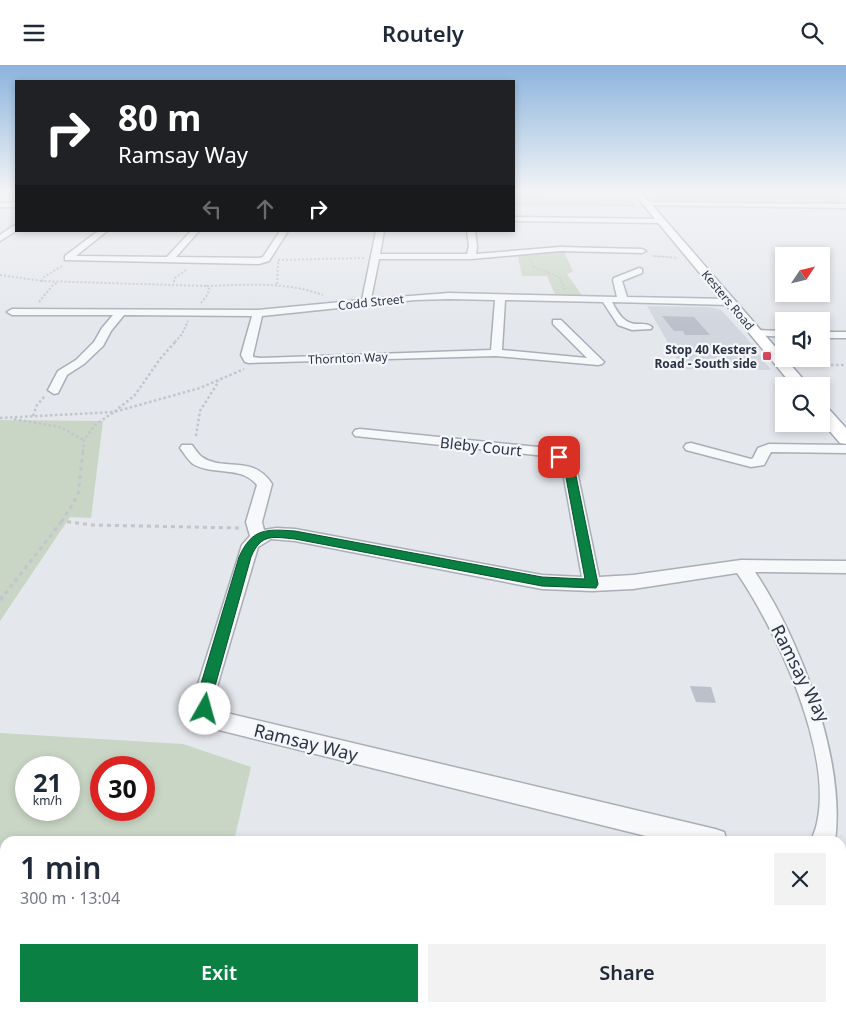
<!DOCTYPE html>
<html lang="en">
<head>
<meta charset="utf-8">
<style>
  body { margin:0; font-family:"Noto Sans",sans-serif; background:#f2f2f3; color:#1f2937; height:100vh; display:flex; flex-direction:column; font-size:19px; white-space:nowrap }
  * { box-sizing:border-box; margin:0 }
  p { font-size:16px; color:#747a83 }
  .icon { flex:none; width:28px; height:28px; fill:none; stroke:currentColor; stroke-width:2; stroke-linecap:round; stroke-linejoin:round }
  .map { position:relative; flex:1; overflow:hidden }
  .side { position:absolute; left:0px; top:771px; width:846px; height:176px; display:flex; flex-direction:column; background:#fff; border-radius:15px 15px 0 0; box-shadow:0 2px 8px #0003 }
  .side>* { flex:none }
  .guide { position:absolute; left:15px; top:15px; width:500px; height:152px; border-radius:0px; box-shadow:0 2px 8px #0003; background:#202124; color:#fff; overflow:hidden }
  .needle { width:32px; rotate:55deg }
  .controls { position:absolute; left:775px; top:182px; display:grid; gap:10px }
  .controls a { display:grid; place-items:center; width:55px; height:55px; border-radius:0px; background:#fff; box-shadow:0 2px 8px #0003; font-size:25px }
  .speed { position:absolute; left:15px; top:691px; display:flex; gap:10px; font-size:25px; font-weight:700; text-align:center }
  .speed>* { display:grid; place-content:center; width:65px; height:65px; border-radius:50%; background:#fff; box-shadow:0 2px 8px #0003; line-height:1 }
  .speed small { font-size:12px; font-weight:400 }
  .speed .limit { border:8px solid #d22; background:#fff; color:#111 }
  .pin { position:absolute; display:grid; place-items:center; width:42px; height:42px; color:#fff; margin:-21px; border-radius:10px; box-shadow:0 2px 8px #0006 }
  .me { position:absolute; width:55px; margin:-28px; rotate:7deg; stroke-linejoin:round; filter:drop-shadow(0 0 4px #0008) }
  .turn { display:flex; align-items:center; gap:18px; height:105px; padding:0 20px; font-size:22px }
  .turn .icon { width:65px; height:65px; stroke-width:2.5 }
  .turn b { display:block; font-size:35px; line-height:42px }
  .lanes { display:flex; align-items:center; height:48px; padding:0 20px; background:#0003; justify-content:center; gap:25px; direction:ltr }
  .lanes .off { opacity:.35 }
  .round { display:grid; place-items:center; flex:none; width:52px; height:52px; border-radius:0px; background:#f2f2f3 }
  .headline { display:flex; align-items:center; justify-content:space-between; height:85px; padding:0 20px }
  h1 { font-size:30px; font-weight:600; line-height:38px }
  .action { display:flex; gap:10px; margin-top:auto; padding:10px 20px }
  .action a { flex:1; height:58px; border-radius:0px; background:#0b8043; color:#fff; font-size:20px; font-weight:600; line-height:58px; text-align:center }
  .action a+a { background:#f2f2f3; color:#1f2937 }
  header { display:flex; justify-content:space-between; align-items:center; height:65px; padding:0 20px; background:#fff; font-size:22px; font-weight:600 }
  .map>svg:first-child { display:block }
  .built { fill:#d2d6de }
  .green { fill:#c9d6c5; fill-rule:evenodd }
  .building { fill:#bbc0ca }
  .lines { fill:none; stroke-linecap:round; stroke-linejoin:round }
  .minor-casing { stroke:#a9aeb7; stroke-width:3 }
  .major-casing { stroke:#a3abb8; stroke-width:3 }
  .path-far5 { stroke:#c2c5cb; stroke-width:1; stroke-dasharray:2 2; stroke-linecap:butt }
  .path-far4 { stroke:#c2c5cb; stroke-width:2; stroke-dasharray:2 2; stroke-linecap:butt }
  .path-far3 { stroke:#c2c5cb; stroke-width:2.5; stroke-dasharray:2.5 2.5; stroke-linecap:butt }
  .path-far2 { stroke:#c2c5cb; stroke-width:3; stroke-dasharray:4 4; stroke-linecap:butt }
  .path-far1 { stroke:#c2c5cb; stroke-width:4; stroke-dasharray:4.5 4.5; stroke-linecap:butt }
  .path { stroke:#c2c5cb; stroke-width:5; stroke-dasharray:6 6; stroke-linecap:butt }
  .minor { fill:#f7f8fa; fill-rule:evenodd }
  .major { fill:#fff; fill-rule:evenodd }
  .route { fill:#0b8043; stroke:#07532c }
  .poi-dot { fill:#d1495b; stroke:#f4f6f9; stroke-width:2 }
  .labels { text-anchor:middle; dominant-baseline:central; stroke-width:4.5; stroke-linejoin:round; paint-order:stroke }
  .far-street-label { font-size:12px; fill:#2b3445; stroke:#f4f6f9 }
  .far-poi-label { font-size:12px; font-weight:bold; fill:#2b3445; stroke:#f4f6f9; text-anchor:end }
  .street-label { font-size:15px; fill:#2b3445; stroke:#f4f6f9 }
  .near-street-label { font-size:18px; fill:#2b3445; stroke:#f4f6f9 }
</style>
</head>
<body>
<header><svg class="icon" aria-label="menu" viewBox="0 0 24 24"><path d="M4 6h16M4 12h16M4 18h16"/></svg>Routely<svg class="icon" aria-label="search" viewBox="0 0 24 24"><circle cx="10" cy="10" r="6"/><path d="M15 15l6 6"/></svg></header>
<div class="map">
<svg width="846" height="947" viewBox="0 0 846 947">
  <rect width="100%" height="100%" fill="#e4e7ec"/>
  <g class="built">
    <polygon points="645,126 846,126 846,139 660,138 655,136"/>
    <polygon points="647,241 710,242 721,245 745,271 771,305 683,304"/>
  </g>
  <g class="green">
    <polygon points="514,130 627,131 637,142 514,141"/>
    <polygon points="563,184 573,206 567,209 585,235 557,234 547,211 522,211 517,188"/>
    <polygon points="0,355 103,356 91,453 70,452 0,556"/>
    <path d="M0,668L183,679L251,702L234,776H5V942L195,943L194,947H0ZM26,702H69V745H26ZM144,702V745H101V702Z"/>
  </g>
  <g class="building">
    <polygon points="662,251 694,252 710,270 685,270 683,266 674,266"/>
    <polygon points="690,621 711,622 716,638 696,637"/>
  </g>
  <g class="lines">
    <defs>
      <g id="minor">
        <polygon points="648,137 846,139 846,143 646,140 646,138"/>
        <rect x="0" y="138" width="16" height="4"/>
        <polygon points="514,152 661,154 665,156 661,158 514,156"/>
        <polygon points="13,161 16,161 16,166 0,176 0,170"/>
        <polygon points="98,166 107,166 76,191 167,192 191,166 199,166 176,192 259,193 263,192 280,166 288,166 269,196 259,199 65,195 65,191"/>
        <path d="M376,166H384L380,189H467L469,181L467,166H475L477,181L476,189L560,182L642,184L646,186L642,188L560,186L471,194H379L371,234L449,228L617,232L613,215L614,213L639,203L642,204V208L622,216L627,232L730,234L735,237L730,240L612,237C619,250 625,260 640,259C646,259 648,259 652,262L651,264L632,265L618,260L603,237L505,235L502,285L587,293L553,259V255H561L602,295L604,297L602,299L598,300L496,291L249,298L245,297L241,290L252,251L124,250L111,266L103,281L84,299L67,310L58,328L54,329L48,325L58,306L76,295L94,277L102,263L113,250H12L7,247L12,244L258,245L362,235ZM449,234L495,235L491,285L261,293L253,292V290L262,251L415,235Z"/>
        <polygon points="757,265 784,266 784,272 753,270 752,268 753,266"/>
        <rect x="821" y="267" width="25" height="6"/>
        <path d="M360,364L548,383L564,389L576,401L599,512L633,510L741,495L846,496V508L755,507C800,573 846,696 835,776H811C813,770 816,764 817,758C833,687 777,566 737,508L633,524L592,526L542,524L295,476L271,474L258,482L214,632L218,646L715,764L724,767L727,776H666L203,661L194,644V632L242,480L250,471L246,457L257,420C241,400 213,411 193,399C188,395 184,388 180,383L182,380H192C195,384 198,389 202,392C224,407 253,389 272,419L262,457L264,465L276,463L295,464L542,510L582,512L562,402L554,395L545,391L355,371L353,368L355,365Z"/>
        <polygon points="691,378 751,394 753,393 758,383 769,379 846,380 846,388 771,387 764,400 751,402 686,385 684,382 686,379"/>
      </g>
      <g id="major">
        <polygon points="632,126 640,126 809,321 793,321"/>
        <polygon points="821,340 827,342 846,363 846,379 840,378 821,356"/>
      </g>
    </defs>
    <use href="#minor" class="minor-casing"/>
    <use href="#major" class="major-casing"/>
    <polyline class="path-far5" points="652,191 670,192"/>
    <g class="path-far4">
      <polyline points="654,191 678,193"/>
      <polyline points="530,194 534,202 559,212 565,224"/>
      <polyline points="278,195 365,193"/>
      <polyline points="62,201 44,212 42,216 173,220"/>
      <polyline points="186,205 175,213 173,220 207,221"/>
      <polyline points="0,210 42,216"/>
      <polyline points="277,219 278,197"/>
      <polyline points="39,237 52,221 58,217"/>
      <path d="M201,238L208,229L209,224L207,221C246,220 285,216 323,230"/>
      <polyline points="175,277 182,269 188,256"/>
    </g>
    <g class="path-far3">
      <polyline points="801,300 846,300"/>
      <polyline points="33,351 37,340 45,331"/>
      <polyline points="0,353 114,347 135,330 160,294 176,276"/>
      <polyline points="14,354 60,362 84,375"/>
      <polyline points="196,371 200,346 219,316"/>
      <polyline points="83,387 84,375 95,360 114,347 200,323 244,304"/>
    </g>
    <g class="path-far2">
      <polyline points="83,386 78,430 62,456 92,460 240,463"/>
      <polyline points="5,529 62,456"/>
    </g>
    <polyline class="path-far1" points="0,535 6,528"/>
    <polyline class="path" points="817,942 818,947"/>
    <use href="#minor" class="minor"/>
    <use href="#major" class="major"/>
  </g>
  <linearGradient id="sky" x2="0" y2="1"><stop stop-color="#8bb4dd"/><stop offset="0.49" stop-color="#f3f4f6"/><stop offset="1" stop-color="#f3f4f6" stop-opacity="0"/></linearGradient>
  <rect width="846" height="259" fill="url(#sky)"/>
  <path class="route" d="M559,389L562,390L574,401L598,519L596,523L542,521L295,474C273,472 261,468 251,492L212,632V644L210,648L205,650L200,648L197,632L239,492C252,463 266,464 295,466L542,512L585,514L564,402L554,392Z"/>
  <rect class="poi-dot" x="762" y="286" width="10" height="10" rx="2.5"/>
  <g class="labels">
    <g class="far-street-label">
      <text transform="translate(728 235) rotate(50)">Kesters Road</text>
      <text transform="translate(371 237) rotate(-6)">Codd Street</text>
      <text transform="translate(348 293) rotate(-2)">Thornton Way</text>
    </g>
    <g class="far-poi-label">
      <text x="757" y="284">Stop 40 Kesters<tspan x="757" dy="14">Road - South side</tspan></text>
    </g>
    <g class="street-label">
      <text transform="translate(481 381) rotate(6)">Bleby Court</text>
    </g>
    <g class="near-street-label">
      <text transform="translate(801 608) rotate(63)">Ramsay Way</text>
      <text transform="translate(306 677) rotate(14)">Ramsay Way</text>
    </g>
  </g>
</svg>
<div class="controls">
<a><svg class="needle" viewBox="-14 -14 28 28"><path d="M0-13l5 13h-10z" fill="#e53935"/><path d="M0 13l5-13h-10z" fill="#747a83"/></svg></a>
<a><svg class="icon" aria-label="sound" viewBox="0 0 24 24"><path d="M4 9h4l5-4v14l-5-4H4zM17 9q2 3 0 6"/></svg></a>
<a><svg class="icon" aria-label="search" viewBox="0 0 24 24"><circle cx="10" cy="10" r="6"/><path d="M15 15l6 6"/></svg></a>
</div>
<div class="speed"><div>21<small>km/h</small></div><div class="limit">30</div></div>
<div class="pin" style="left:559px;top:392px;background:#d93025"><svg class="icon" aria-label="arrive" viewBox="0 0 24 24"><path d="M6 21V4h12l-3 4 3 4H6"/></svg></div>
<svg class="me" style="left:205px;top:644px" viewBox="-20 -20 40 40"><circle r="19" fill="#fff"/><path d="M0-13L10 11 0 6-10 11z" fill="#0b8043"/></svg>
<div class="guide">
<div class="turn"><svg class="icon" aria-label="right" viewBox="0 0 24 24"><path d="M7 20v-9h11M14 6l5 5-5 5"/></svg><div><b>80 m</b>Ramsay Way</div></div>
<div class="lanes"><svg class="icon off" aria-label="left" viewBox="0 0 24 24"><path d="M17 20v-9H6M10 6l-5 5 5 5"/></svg><svg class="icon off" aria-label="ahead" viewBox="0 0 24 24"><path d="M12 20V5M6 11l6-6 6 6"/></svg><svg class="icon" aria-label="right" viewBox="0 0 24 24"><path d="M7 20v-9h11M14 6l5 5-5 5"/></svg></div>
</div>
<section class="side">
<div class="headline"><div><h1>1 min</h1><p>300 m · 13:04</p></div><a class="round"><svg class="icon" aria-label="close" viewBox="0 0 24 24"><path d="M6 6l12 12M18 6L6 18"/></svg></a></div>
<div class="action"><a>Exit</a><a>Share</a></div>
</section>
</div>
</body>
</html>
